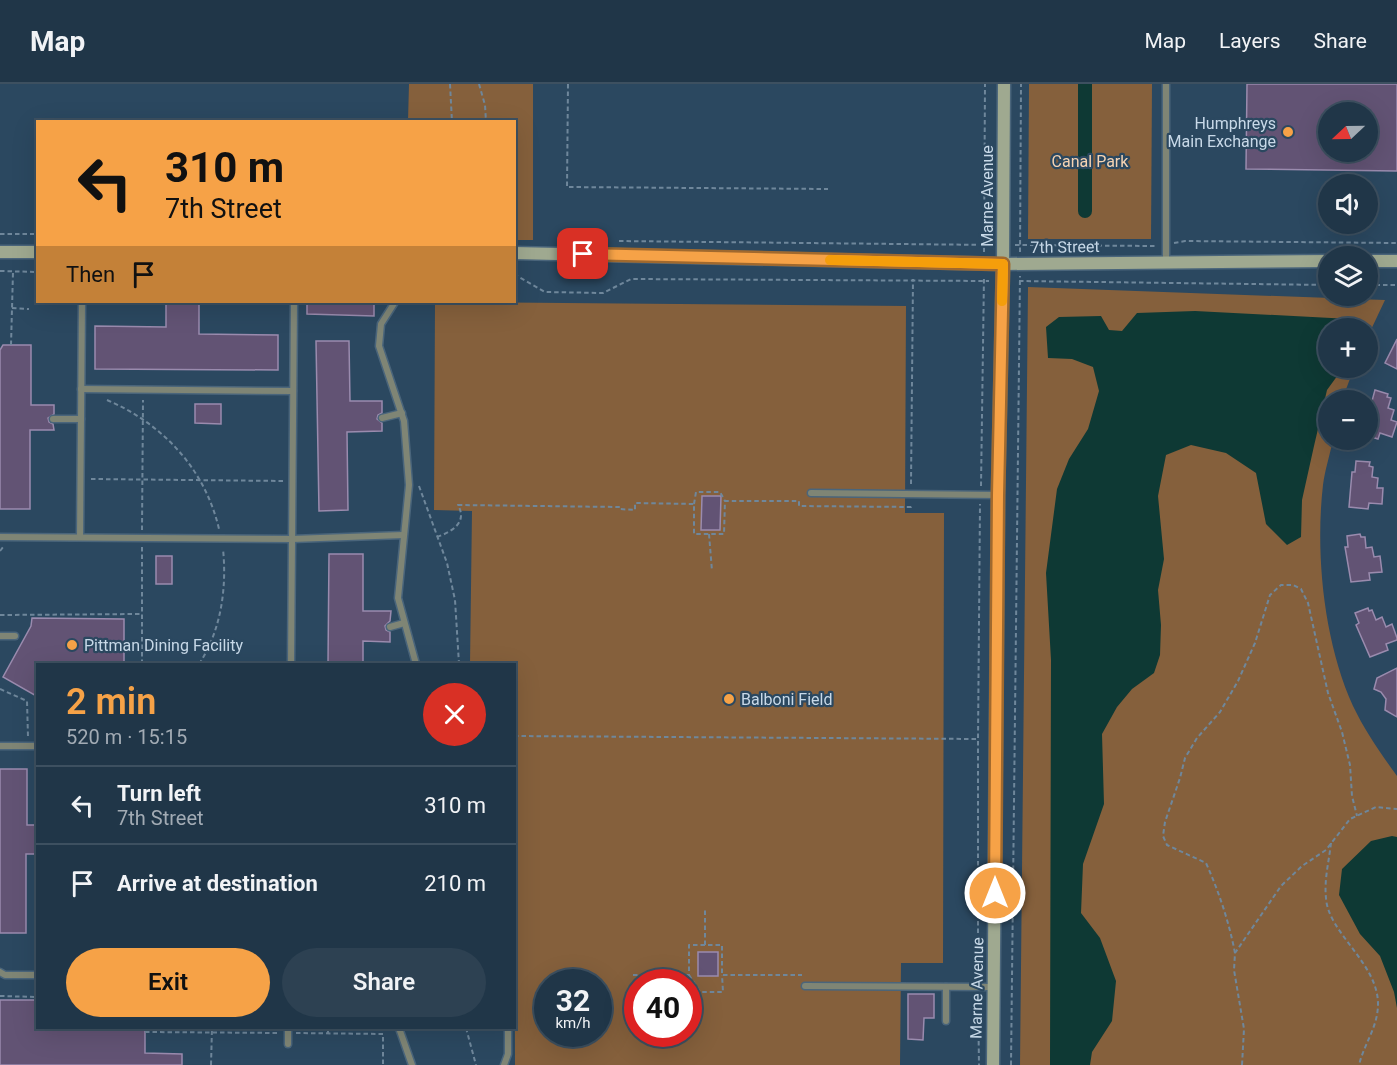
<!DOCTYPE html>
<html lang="en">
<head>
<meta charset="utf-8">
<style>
  body { margin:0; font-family:Roboto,sans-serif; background:#2d4152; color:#f1f3f6; height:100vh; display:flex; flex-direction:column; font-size:22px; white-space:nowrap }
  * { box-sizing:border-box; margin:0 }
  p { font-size:20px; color:#a2abb4 }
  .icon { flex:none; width:33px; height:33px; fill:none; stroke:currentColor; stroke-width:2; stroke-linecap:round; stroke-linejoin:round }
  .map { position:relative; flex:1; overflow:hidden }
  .panel { position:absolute; left:36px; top:579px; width:480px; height:366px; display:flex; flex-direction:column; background:#203648; border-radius:0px; box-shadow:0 6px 24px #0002,0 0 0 2px #3d5060 }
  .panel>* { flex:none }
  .hud { position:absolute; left:36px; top:36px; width:480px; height:183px; border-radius:0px; box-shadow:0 6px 24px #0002,0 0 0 2px #3d5060; background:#f6a247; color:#111; overflow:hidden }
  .needle { width:39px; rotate:248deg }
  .buttons { position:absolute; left:1318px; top:18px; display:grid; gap:12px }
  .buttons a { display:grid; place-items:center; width:60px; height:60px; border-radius:50%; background:#203648; box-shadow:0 6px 24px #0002,0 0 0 2px #3d5060; font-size:30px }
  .speed { position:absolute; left:534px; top:885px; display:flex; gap:12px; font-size:30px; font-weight:700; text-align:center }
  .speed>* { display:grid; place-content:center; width:78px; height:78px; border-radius:50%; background:#203648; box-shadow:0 6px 24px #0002,0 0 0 2px #3d5060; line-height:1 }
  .speed small { font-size:15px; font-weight:400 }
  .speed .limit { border:9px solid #d22; background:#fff; color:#111 }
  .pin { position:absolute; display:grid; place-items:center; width:51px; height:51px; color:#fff; margin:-26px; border-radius:12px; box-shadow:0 3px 9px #0006 }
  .me { position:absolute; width:66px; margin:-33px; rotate:0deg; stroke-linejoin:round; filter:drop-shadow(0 0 4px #0008) }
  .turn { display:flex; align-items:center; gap:21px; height:126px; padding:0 30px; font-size:27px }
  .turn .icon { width:78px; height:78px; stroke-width:2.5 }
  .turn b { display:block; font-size:42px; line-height:51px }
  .then { display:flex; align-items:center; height:57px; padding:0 30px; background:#0003; gap:12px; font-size:22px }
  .round { display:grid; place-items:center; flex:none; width:63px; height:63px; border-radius:32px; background:#2d4152 }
  .headline { display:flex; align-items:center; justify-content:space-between; height:102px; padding:0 30px }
  h1 { font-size:36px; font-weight:600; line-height:45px; color:#f6a247 }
  .action { display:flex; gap:12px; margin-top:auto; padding:12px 30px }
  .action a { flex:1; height:69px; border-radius:36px; background:#f6a247; color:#111; font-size:24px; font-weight:600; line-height:69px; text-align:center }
  .action a+a { background:#2d4152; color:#f1f3f6 }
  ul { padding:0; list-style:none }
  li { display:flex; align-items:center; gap:18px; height:78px; padding:0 30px; border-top:2px solid #3d5060 }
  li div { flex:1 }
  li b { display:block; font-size:22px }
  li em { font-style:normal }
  header { display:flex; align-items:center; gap:36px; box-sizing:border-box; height:84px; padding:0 30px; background:#203648; border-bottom:2px solid #3d5060 }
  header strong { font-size:28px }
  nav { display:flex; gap:33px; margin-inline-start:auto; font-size:21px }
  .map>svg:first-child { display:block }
  .green { fill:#85603c; fill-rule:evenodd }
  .water { fill:#0e3934 }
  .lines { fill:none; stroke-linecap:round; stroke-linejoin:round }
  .canal { stroke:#0e3934; stroke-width:14 }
  .building { fill:#625374; stroke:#9a8bae; stroke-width:1.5; fill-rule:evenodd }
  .lane-casing { stroke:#4a657b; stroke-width:9 }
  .secondary-casing { stroke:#4a657b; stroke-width:15 }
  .path { stroke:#6f879b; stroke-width:2; stroke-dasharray:4.5 3; stroke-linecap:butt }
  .lane { stroke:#7f8575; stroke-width:6 }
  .secondary { stroke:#9fa990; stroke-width:12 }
  .route-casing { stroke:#a0692e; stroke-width:15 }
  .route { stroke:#f6a247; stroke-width:10 }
  .slow { stroke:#f59e0b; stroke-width:10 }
  .poi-dot { fill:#f6a247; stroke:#2b4860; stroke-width:2 }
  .labels { text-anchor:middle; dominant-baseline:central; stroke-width:4.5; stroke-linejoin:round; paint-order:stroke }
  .poi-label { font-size:16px; fill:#c8d9e8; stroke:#2b4860; text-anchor:start }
  .park-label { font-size:16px; fill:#f6d3b2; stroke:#2b4860 }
  .street-label { font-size:16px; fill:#c8d9e8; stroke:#2b4860 }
</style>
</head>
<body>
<header>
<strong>Map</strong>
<nav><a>Map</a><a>Layers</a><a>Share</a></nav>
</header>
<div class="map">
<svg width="1397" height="981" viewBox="0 0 1397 981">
  <rect width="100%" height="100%" fill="#2b4860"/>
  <g class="green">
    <polygon points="409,0 533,0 533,156 515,156 514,38 408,37"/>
    <polygon points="1029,0 1152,0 1151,155 1028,155"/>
    <path d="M1028,203L1385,216L1368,252V244H1329V284H1354L1342,316H1329V356H1333C1330,370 1325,386 1323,401C1315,470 1324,558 1353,622C1365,647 1381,670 1397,692V981H1020Z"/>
    <path d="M435,218L906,222L905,429H944L943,879H901L900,981H515L514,580H470L472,427L434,426ZM548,898H598V950H548ZM638,898H688V950H638Z"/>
  </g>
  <g class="water">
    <polygon points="1195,227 1350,235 1354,244 1329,244 1329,284 1343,284 1327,306 1314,362 1302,416 1301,453 1287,461 1266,440 1256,389 1226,369 1191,361 1166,371 1158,412 1164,475 1158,506 1161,541 1160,571 1154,589 1132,605 1117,623 1102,650 1104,720 1083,780 1081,829 1100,854 1116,897 1112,937 1092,968 1090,981 1050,981 1051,576 1046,489 1057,405 1069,375 1088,345 1099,307 1093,283 1072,275 1048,274 1046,243 1059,233 1101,232 1109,246 1122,247 1137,229"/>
    <polygon points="1392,752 1397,753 1397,924 1394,908 1380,872 1360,850 1339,811 1342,785 1371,757"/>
  </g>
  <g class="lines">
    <polyline class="canal" points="1085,127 1085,0"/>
  </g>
  <g class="building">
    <path d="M1247,0H1397V87L1246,85ZM1329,28H1368V68H1329Z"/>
    <polygon points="166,218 199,218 199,250 278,251 278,286 95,285 95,242 166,243"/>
    <polygon points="307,218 374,218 374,232 307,230"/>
    <polygon points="1397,255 1397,285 1385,279"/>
    <polygon points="316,257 349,257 350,317 382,317 382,329 378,331 377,335 382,339 382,347 347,348 348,426 319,427"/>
    <polygon points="3,261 31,261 31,321 54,321 54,330 48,334 49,338 53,340 54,346 30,346 30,425 0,425 0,266"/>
    <polygon points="1375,306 1388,310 1387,313 1391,314 1388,324 1394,326 1391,336 1397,338 1392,353 1380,349 1378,355 1368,352 1368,315 1372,317"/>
    <polygon points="195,320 221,320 221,340 195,339"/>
    <polygon points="1356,377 1370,378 1369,382 1373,383 1372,393 1378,394 1377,404 1383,404 1382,420 1369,419 1368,425 1349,423 1352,388 1355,388"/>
    <polygon points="702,412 721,412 720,446 701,446"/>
    <polygon points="1360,450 1361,453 1365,453 1366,464 1372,463 1374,473 1380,472 1382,488 1369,489 1370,496 1351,498 1345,463 1348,463 1347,452"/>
    <polygon points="329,470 363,470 363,527 391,527 390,537 385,542 386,546 390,548 390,558 363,557 363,580 328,580"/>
    <rect x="156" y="472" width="16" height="28"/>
    <polygon points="1368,524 1369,527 1372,526 1376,536 1382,533 1386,543 1392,540 1397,554 1397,556 1386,560 1388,566 1370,573 1356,541 1359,539 1355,529"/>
    <polygon points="32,534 124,535 124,580 38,580 38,613 3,593 31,542"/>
    <polygon points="1397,584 1397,633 1385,626 1386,615 1381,608 1374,605 1377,594"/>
    <polygon points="0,685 27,685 27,741 38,741 38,770 26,770 26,849 0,849"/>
    <rect x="698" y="868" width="20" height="24"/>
    <polygon points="908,910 934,910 934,934 924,934 923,956 908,955"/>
    <polygon points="0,916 38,916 38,944 145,944 145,969 182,970 182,981 0,981"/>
  </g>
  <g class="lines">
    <defs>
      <g id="lane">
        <polyline points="1166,178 1166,0"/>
        <polyline points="395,218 381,240 379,262 404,337 409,401 398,514 416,580"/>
        <polyline points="81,305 293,307"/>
        <polyline points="382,334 402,329"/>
        <polyline points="53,335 81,335"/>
        <polyline points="811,409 998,411"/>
        <polyline points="0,453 292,455 403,451"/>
        <polyline points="80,453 82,218"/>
        <polyline points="390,543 404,539"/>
        <polyline points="0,552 15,552"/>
        <polyline points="291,580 294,218"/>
        <polyline points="0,662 38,662"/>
        <polyline points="0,888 5,891 38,891"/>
        <polyline points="805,902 993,903"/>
        <polyline points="946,937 946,903"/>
        <polyline points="399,944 412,981"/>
        <polyline points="288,960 288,944"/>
        <polyline points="504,981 508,970 508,944"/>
      </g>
      <g id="secondary">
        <polyline points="0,168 38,168"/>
        <polyline points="514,169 1003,180 1329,177"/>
        <polyline points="1368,177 1397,177"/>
        <polyline points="993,981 998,411 1003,180 1004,0"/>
      </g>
    </defs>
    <use href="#lane" class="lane-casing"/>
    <use href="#secondary" class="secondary-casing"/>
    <g class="path">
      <polyline points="450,0 452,38"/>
      <polyline points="479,0 485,21 486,38"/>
      <polyline points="568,0 567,103 828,105"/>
      <polyline points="0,150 38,150"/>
      <polyline points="619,157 992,161"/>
      <polyline points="1174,159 1185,157 1397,159"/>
      <polyline points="1015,161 1157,162"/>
      <polyline points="984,168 985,0"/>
      <polyline points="1020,168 1021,0"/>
      <polyline points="0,187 38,188"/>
      <polyline points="514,190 545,208 603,209 631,195 989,197"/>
      <polyline points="1019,197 1329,201"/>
      <polyline points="1368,201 1397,201"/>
      <polyline points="12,224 29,225"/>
      <polyline points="11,261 13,188"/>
      <path d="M107,316C163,340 205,385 219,445"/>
      <polyline points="91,395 284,397"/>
      <polyline points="911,400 913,195"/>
      <polyline points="419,402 447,479 455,516 459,580"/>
      <polyline points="981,402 984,192"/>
      <polyline points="694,420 696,408 720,408 725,417"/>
      <polyline points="142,446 143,316"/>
      <polyline points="709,450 712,487"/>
      <path d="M437,453C451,448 468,439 458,421L619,423V425L635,426V419L694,420V450H724L725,417H799V422L911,423V420"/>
      <polyline points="0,467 4,462"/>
      <polyline points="0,531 141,530"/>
      <polyline points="142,580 142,463"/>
      <path d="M199,580C221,547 227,504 223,465"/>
      <polyline points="0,605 27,617 28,653"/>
      <polyline points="514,652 978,655"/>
      <path d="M1331,759C1329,777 1324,796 1326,814C1328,849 1378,879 1378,920C1378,943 1364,960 1359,981"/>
      <polyline points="705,861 705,824"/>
      <path d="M1235,869C1229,838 1219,808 1206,779L1167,761L1163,752L1165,738L1180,694L1185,674L1197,654L1220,628L1238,597L1255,559L1270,511L1281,501H1293L1301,505L1308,519L1328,609L1342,648L1350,681L1352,712L1357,732"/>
      <polyline points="633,891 689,891 689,861 722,861 722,891 802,891"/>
      <polyline points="689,891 700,908 723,908 722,891"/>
      <polyline points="978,894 978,655 980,420"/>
      <polyline points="0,912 38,913"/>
      <polyline points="978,912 979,981"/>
      <polyline points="466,944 476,981"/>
      <polyline points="145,948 279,949"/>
      <polyline points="296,949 383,950 383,981"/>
      <polyline points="328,950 328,944"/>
      <polyline points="211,981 212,944"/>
      <polyline points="1011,981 1020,192"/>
      <polyline points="1242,981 1244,945 1234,886 1235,869 1281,802 1302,782 1326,766 1350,735 1376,723 1397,725"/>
    </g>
    <use href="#lane" class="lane"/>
    <use href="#secondary" class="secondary"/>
  </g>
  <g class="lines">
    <defs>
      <polyline id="route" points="583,170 1003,180 998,411 995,809"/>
    </defs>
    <use href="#route" class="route-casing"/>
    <use href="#route" class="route"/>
    <polyline class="slow" points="830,176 1003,180 1002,217"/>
  </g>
  <g class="poi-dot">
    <circle cx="1288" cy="48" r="6"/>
    <circle cx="72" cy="561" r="6"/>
    <circle cx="729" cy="615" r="6"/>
  </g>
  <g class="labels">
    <g class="poi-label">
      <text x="1276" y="39" text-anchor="end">Humphreys<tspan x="1276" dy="18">Main Exchange</tspan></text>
      <text x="84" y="561">Pittman Dining Facility</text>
      <text x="741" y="615">Balboni Field</text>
    </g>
    <g class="park-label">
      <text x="1090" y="77">Canal Park</text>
    </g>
    <g class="street-label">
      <text transform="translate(987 112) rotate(-90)">Marne Avenue</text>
      <text transform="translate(1065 163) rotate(-1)">7th Street</text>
      <text transform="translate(977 904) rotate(-89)">Marne Avenue</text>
    </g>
  </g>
</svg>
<div class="buttons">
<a><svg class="needle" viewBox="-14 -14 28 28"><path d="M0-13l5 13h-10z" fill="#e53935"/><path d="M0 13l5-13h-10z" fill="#a2abb4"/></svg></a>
<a><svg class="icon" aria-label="sound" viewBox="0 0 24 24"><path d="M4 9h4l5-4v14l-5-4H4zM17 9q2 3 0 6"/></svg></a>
<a><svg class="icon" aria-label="layers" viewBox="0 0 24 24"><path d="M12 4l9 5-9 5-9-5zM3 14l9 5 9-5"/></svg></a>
<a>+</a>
<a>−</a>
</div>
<div class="speed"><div>32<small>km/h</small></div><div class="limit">40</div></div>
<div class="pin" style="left:583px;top:170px;background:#d93025"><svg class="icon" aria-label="arrive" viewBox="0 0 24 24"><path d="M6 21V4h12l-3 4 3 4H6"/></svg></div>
<svg class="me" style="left:995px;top:809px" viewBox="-20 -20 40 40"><circle r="17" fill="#f6a247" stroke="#fff" stroke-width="3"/><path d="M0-11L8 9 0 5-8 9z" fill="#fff"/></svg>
<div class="hud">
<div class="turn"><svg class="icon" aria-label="left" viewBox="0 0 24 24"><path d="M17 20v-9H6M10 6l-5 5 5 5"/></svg><div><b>310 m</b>7th Street</div></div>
<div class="then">Then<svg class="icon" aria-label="arrive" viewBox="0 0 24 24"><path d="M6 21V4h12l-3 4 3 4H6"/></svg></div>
</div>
<section class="panel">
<div class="headline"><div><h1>2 min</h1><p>520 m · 15:15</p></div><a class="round" style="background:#d93025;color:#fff"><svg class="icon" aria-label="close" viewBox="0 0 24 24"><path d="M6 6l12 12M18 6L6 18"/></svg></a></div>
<ul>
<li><svg class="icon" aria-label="left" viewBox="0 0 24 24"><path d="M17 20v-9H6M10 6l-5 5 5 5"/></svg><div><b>Turn left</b><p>7th Street</p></div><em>310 m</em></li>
<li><svg class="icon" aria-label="arrive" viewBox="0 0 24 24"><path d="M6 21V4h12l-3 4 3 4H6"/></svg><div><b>Arrive at destination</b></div><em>210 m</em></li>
</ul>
<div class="action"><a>Exit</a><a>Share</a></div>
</section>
</div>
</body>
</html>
